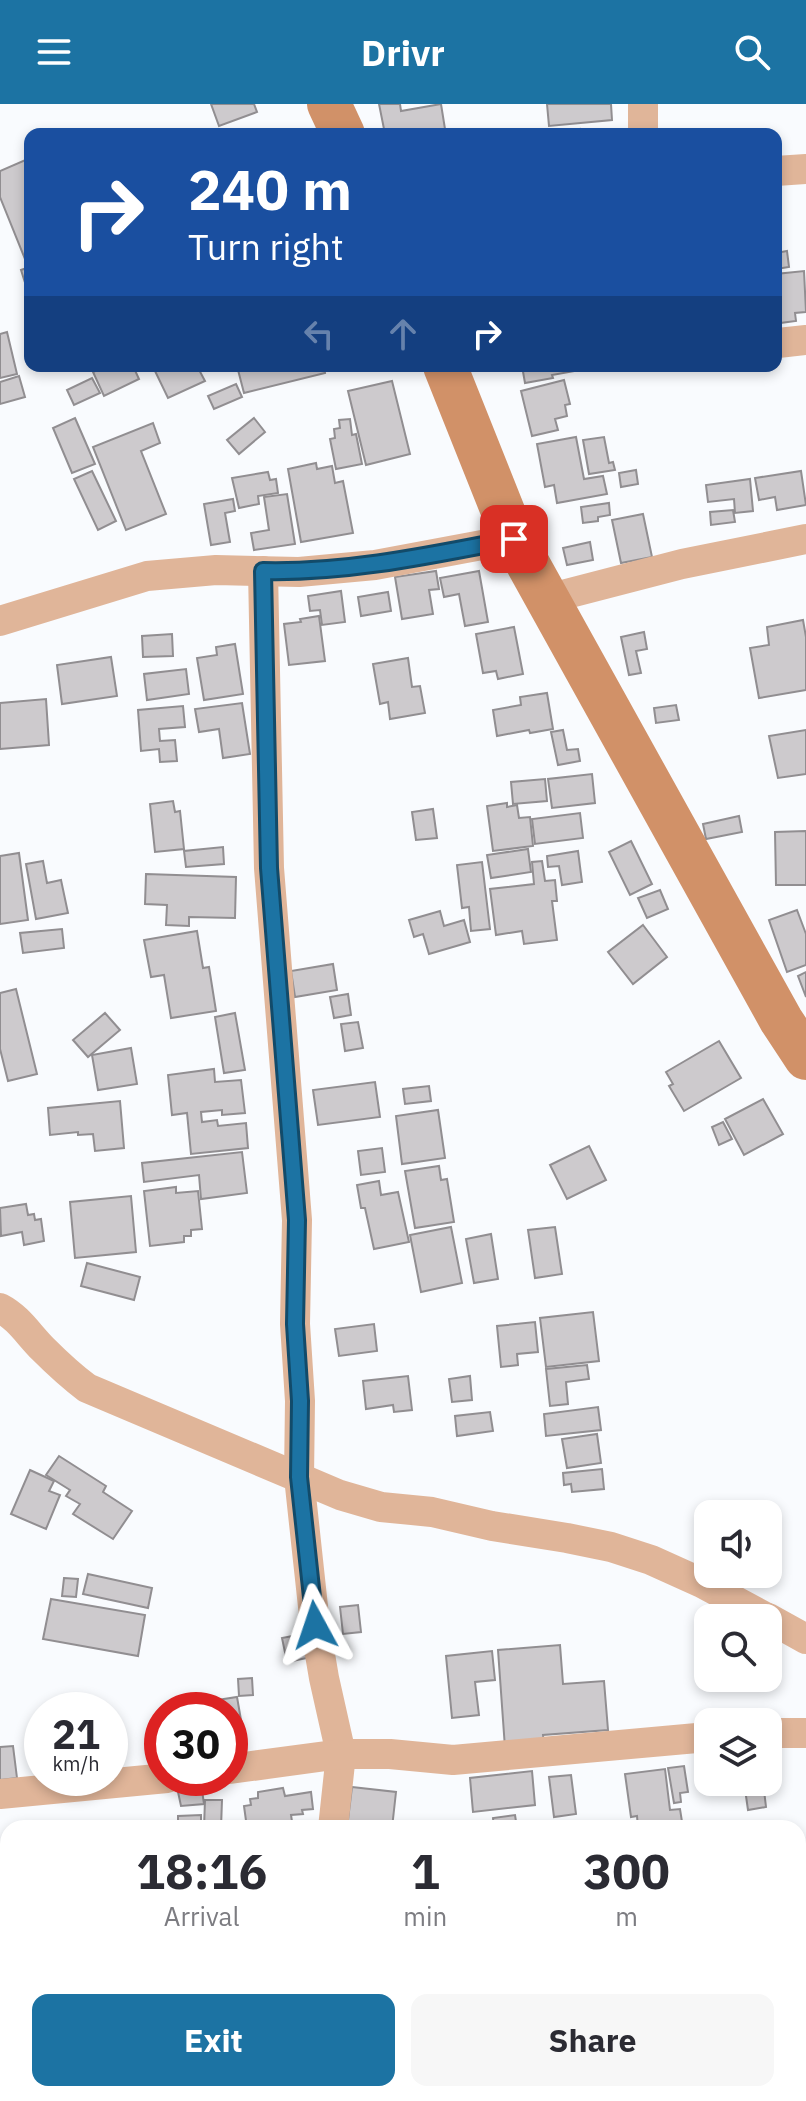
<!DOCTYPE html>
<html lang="en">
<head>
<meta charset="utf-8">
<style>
  body { margin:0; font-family:"IBM Plex Sans",sans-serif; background:#f7f7f7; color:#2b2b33; height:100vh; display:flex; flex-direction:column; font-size:30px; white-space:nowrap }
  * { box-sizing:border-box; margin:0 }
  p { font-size:26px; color:#7c7c81 }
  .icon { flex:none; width:44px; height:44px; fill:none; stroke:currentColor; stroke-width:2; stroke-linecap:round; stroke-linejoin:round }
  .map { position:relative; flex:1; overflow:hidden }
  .sheet { position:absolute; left:0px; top:1716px; width:806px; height:282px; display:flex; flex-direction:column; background:#fff; border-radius:24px 24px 0 0; box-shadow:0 4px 12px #0003 }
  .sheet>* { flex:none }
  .top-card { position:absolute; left:24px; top:24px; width:758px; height:244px; border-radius:16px; box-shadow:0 4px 12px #0003; background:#1a4fa0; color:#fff; overflow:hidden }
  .buttons { position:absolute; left:694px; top:1396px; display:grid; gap:16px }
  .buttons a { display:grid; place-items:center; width:88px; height:88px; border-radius:16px; background:#fff; box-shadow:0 4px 12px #0003; font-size:40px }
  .speed { position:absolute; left:24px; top:1588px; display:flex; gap:16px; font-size:40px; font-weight:700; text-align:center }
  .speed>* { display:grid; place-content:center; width:104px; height:104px; border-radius:50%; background:#fff; box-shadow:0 4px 12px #0003; line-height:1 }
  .speed small { font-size:20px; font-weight:400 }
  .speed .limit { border:12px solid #d22; background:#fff; color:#111 }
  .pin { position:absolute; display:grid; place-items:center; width:68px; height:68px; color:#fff; margin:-34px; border-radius:16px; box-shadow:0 4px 12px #0006 }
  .me { position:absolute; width:88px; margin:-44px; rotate:355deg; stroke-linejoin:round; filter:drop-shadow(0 0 6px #0008) }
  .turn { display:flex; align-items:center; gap:28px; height:168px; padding:0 32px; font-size:36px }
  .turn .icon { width:104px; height:104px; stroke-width:2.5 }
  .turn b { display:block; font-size:56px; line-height:68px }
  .lanes { display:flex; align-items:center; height:76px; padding:0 32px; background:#0003; justify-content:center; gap:40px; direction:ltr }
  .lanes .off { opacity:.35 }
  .eta { display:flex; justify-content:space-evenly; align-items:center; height:136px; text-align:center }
  .eta b { font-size:48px; font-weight:700; line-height:56px }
  .button { display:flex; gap:16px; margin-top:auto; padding:16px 32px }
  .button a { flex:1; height:92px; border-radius:16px; background:#1c73a3; color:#fff; font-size:32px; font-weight:700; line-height:92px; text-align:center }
  .button a+a { background:#f7f7f7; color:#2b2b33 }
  header { display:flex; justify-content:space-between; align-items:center; height:104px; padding:0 32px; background:#1c73a3; color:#fff; font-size:36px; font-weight:700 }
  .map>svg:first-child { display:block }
  .building { fill:#cdcacd; stroke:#918e91; stroke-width:2 }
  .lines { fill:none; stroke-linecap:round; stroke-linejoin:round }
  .minor { stroke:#e0b599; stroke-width:30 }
  .secondary { stroke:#d19168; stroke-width:44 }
  .route-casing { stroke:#124b6a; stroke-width:20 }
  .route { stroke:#1c73a3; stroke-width:14 }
</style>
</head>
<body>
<header><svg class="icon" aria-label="menu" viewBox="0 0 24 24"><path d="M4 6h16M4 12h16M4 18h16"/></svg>Drivr<svg class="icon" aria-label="search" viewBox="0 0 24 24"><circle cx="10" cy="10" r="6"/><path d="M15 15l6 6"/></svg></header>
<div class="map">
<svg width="806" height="1997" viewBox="0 0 806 1997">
  <rect width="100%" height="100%" fill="#f9fbfe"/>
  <g class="building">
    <polygon points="211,0 254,0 257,8 219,22"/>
    <polygon points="379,0 400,0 401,7 441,0 445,25 422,30 385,30"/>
    <polygon points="547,0 611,0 612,16 549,22"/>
    <polygon points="580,25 581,30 553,30"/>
    <polygon points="30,54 30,159 27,160 0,93 0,67"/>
    <polygon points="787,147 789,163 776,165 776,149"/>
    <polygon points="30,163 30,184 27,185 21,166"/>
    <polygon points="804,167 806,208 795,209 796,217 780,219 780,211 776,212 776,170"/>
    <polygon points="7,228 17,270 0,274 0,230"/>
    <polygon points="106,262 133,262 139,275 104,292 93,268"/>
    <polygon points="166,262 197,262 205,277 168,294 155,267"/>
    <polygon points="237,262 324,262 325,269 244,289"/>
    <polygon points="522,262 586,262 586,265 552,271 553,274 525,279"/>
    <polygon points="19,272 25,293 0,300 0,278"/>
    <polygon points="92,274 100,289 74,301 67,286"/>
    <polygon points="564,276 570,300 565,301 567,312 555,315 558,326 532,332 521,287"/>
    <polygon points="392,277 410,350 366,361 348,287"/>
    <polygon points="236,280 242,293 214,305 208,292"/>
    <polygon points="75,314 95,360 72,369 53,324"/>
    <polygon points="254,314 265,328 239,350 227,336"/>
    <polygon points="350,315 352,331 356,330 362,360 336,365 330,335 335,334 334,325 340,324 339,316"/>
    <polygon points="153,319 160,339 141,347 166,410 126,426 93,343"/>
    <polygon points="576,333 584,375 603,372 607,390 557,399 554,381 545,383 537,340"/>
    <polygon points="604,333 609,359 613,358 615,366 589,370 583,336"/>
    <polygon points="316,359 317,365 332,362 335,379 343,377 353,429 301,438 288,365"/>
    <polygon points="636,366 638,380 621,383 619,369"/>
    <polygon points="92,367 116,417 98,426 74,375"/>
    <polygon points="801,367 806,401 777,406 775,393 759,396 755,374"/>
    <polygon points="268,368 270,376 276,375 278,389 258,392 259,400 239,404 232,374"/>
    <polygon points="750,375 753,407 735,409 734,395 708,398 706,381"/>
    <polygon points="287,390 295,440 254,446 251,429 269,426 264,393"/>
    <polygon points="233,395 235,407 225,409 230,438 211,441 204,400"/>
    <polygon points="609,399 610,411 598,413 598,417 583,419 581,403"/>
    <polygon points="733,406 735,418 711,421 710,408"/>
    <polygon points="643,410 652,453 621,459 612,416"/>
    <polygon points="590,438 593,456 567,461 563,444"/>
    <polygon points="436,467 439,485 429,486 433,510 402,515 395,473"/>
    <polygon points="479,467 488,518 465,522 459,490 444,493 440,474"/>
    <polygon points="341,487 345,518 322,521 320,506 310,507 308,492"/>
    <polygon points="388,488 391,507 361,512 358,493"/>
    <polygon points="319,512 325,557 289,561 284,520 301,518 300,515"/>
    <polygon points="803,516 806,533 806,586 759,594 750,544 769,541 767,523"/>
    <polygon points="514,523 523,570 498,575 496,567 483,569 476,530"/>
    <polygon points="644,528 647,545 636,547 641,569 629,571 621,533"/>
    <polygon points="172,530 173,552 143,553 142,532"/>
    <polygon points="235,540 243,590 204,596 197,554 217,551 216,543"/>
    <polygon points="111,553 117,592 62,600 57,561"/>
    <polygon points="408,554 412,583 420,582 425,609 390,615 388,598 380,600 373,560"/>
    <polygon points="186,565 189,590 147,596 144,570"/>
    <polygon points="547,589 553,625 530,629 529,626 497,632 493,606 521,601 520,593"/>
    <polygon points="46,595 49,641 0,645 0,599"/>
    <polygon points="242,599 250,650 223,654 219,625 199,628 195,605"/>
    <polygon points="676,601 679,616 656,619 654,604"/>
    <polygon points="183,602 185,623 159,625 160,637 175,636 177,657 160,658 159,645 141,647 138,606"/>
    <polygon points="563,626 567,646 578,645 580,657 558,661 551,628"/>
    <polygon points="806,626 806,670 778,674 769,632"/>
    <polygon points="592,670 595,699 552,704 548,675"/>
    <polygon points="545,675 547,697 513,700 511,678"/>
    <polygon points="173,697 175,708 180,707 184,745 155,748 150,700"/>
    <polygon points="507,699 507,703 517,701 519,714 530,713 533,742 493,747 487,702"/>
    <polygon points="433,705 437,734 416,736 412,708"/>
    <polygon points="580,709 583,734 535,740 532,715"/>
    <polygon points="739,712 742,728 706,735 703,720"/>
    <polygon points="806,727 806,781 776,781 775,728"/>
    <polygon points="631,737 652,780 630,791 609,748"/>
    <polygon points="223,743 224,760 186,763 184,747"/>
    <polygon points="528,745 531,768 491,774 487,751"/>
    <polygon points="578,747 582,778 562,781 559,762 548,763 547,752"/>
    <polygon points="19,749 28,816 0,820 0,752"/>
    <polygon points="43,757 47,779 61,776 68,809 36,815 26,760"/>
    <polygon points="542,757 545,777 555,776 557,797 552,797 557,836 524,840 522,827 496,831 490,785 534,780 532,758"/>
    <polygon points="482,758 490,825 471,827 469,803 462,804 457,761"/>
    <polygon points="146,770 236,773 235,814 189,813 189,822 166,821 167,801 145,800"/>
    <polygon points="660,786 668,805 647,814 638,794"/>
    <polygon points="797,806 806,830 806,861 787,868 769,816"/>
    <polygon points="440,807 444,822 464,816 470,838 429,850 423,830 414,833 409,816"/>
    <polygon points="643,821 667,853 633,880 608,848"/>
    <polygon points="62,825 64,844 23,849 20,829"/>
    <polygon points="197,827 203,864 209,863 216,907 171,914 164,871 151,873 144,836"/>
    <polygon points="333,860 337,886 295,893 291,867"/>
    <polygon points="806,868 806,893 798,872"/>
    <polygon points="16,885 37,970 8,977 0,945 0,889"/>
    <polygon points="348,890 351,911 334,914 330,893"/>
    <polygon points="105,909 120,926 88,953 73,936"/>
    <polygon points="235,909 245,966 224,969 215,913"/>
    <polygon points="358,918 363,944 345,947 341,920"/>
    <polygon points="719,937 741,974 684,1007 669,982 673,980 666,968"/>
    <polygon points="131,944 137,980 98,986 92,951"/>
    <polygon points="214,965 215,978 241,976 245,1009 222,1011 222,1006 201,1008 202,1018 217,1016 218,1022 246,1019 248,1044 191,1050 187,1009 172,1011 168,971"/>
    <polygon points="375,978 380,1013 318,1021 313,986"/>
    <polygon points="429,982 431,997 405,1000 403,985"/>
    <polygon points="763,995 783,1030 744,1051 725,1015"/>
    <polygon points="120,997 124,1044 95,1047 93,1030 78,1031 78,1028 50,1031 48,1004"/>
    <polygon points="438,1006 445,1054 402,1060 396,1012"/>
    <polygon points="723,1018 732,1035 719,1041 712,1023"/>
    <polygon points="589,1042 606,1076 567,1095 550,1061"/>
    <polygon points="382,1044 385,1068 361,1071 358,1047"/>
    <polygon points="242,1048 247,1089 201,1095 199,1071 144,1078 142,1059"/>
    <polygon points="439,1062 441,1076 447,1075 454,1118 415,1124 405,1067"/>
    <polygon points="379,1077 381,1091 398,1088 409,1138 374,1145 365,1104 361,1104 357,1081"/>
    <polygon points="176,1083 176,1089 198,1087 202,1125 191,1126 191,1132 184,1132 184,1138 150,1142 144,1087"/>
    <polygon points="131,1092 136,1148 75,1154 70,1098"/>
    <polygon points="26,1100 28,1111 34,1110 35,1116 41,1115 44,1137 24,1141 22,1128 1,1132 0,1104"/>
    <polygon points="451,1123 462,1179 421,1188 410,1131"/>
    <polygon points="555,1123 562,1170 535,1174 528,1126"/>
    <polygon points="491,1130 498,1175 474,1179 466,1135"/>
    <polygon points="87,1159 140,1173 134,1196 81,1182"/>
    <polygon points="593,1208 599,1257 546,1263 540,1214"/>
    <polygon points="535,1218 538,1248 517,1250 518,1261 501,1263 497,1222"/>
    <polygon points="374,1220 377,1247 339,1252 335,1225"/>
    <polygon points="587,1261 589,1275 566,1278 568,1300 550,1302 546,1265"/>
    <polygon points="408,1272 412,1306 394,1308 393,1301 366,1305 363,1277"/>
    <polygon points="470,1272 472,1296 452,1298 449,1275"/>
    <polygon points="598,1303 601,1326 546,1332 544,1310"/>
    <polygon points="490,1308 493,1327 457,1332 455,1312"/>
    <polygon points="597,1330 601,1359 567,1364 562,1335"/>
    <polygon points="59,1352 106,1382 103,1388 132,1407 113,1435 73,1410 80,1400 66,1392 70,1386 46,1371"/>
    <polygon points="602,1365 604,1385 572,1388 571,1380 564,1381 563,1369"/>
    <polygon points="30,1366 54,1377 49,1387 60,1391 46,1425 11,1410"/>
    <polygon points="88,1470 152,1484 148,1504 83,1490"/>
    <polygon points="64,1474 78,1475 76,1493 62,1492"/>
    <polygon points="51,1495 145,1511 138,1552 43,1535"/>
    <polygon points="358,1501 361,1528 343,1530 340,1503"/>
    <polygon points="303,1530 307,1554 287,1558 282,1534"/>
    <polygon points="560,1541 563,1580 604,1577 608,1626 543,1631 544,1641 505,1644 498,1546"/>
    <polygon points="492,1547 495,1576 475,1578 479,1611 452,1614 446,1552"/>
    <polygon points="252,1574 253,1591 239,1592 238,1575"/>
    <polygon points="237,1593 245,1639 230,1641 230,1606 219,1606 217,1596"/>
    <polygon points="13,1642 17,1674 0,1676 0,1643"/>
    <polygon points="684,1662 688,1688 680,1689 681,1698 674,1699 668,1664"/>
    <polygon points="665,1665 670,1706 680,1705 683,1724 638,1724 637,1712 631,1713 625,1670"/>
    <polygon points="532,1667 535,1701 473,1708 470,1674"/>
    <polygon points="571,1671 576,1710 554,1713 549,1673"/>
    <polygon points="744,1678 763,1678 766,1703 748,1706"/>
    <polygon points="352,1683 396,1688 392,1724 347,1724"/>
    <polygon points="283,1684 285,1692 311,1688 313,1705 302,1706 303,1710 291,1711 293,1724 247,1724 244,1702 251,1701 250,1695 258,1694 258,1688"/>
    <polygon points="202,1686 204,1700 181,1702 178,1688"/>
    <polygon points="205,1696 222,1696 221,1724 204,1724"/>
    <polygon points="201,1711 201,1724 178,1724 178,1712"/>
    <polygon points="515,1711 517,1724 494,1724 493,1714"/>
    <polygon points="452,1718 453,1724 407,1724"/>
    <polygon points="798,1746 803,1802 798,1803"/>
    <polygon points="806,1820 806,1854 805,1854 800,1821"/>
    <polygon points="806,1880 806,1904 799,1905 799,1881"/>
    <polygon points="798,1909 806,1910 806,1986 798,1985"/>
    <polygon points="5,1982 8,1985 8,1990 14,1990 21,1997 0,1997 0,1988"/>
    <polygon points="302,1990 374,1990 374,1995 391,1997 302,1997"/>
    <polygon points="663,1990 685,1990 686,1997 663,1997"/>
    <polygon points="691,1990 730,1990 730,1994 770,1993 770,1997 691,1997"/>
  </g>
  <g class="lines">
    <g class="minor">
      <polyline points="643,0 643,30"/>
      <polyline points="776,67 806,65"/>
      <polyline points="778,239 806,236"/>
      <polyline points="263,467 269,764 297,1116 295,1220 300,1297 299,1373 315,1521 324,1574 341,1650 333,1724"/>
      <polyline points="547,495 682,460 806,435"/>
      <polyline points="0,517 147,472 216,466 299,468 375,461 514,435"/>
      <path d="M0,1204C19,1214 28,1230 43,1245C57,1259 71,1272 87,1284L340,1391L381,1403L432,1408L492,1422L567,1434L611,1443L651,1456L702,1479L767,1514"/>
      <polyline points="768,1514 806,1535"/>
      <polyline points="768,1629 806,1629"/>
      <polyline points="230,1665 341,1650 390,1650 453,1656 708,1633"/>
      <polyline points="0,1690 167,1674"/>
      <polyline points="0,1827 8,1840"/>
      <polyline points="128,1990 137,1997"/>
      <polyline points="298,1997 299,1990"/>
    </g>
    <g class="secondary">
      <polyline points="329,0 343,30"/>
      <polyline points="445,262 514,435 781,916 806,954"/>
    </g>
  </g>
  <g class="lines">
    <defs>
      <path id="route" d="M315,1521L299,1373L300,1297L295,1220L297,1116L269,764L263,467C348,469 431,451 514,435"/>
    </defs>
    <use href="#route" class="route-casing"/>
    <use href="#route" class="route"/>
  </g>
</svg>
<div class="buttons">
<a><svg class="icon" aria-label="sound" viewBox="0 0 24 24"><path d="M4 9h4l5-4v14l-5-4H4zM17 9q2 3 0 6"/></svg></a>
<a><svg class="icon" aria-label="search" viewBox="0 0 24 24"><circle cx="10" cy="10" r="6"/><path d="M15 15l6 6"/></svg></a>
<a><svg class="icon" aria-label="layers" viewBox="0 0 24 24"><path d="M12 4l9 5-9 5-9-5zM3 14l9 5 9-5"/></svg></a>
</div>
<div class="speed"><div>21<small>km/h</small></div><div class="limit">30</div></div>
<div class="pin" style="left:514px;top:435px;background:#d93025"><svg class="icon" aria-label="arrive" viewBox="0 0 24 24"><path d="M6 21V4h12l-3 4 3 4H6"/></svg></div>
<svg class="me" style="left:315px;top:1521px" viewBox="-20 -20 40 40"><path d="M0-17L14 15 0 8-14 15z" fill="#1c73a3" stroke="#fff" stroke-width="4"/></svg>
<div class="top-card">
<div class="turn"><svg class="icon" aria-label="right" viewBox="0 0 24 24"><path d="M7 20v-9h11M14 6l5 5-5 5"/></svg><div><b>240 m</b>Turn right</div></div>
<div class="lanes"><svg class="icon off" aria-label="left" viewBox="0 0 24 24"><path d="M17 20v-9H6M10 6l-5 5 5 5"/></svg><svg class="icon off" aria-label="ahead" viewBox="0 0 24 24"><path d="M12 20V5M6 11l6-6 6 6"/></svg><svg class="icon" aria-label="right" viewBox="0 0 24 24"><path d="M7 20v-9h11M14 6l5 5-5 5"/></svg></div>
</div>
<section class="sheet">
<div class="eta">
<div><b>18:16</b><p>Arrival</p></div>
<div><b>1</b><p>min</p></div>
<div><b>300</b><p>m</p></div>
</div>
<div class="button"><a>Exit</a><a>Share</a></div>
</section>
</div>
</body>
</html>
